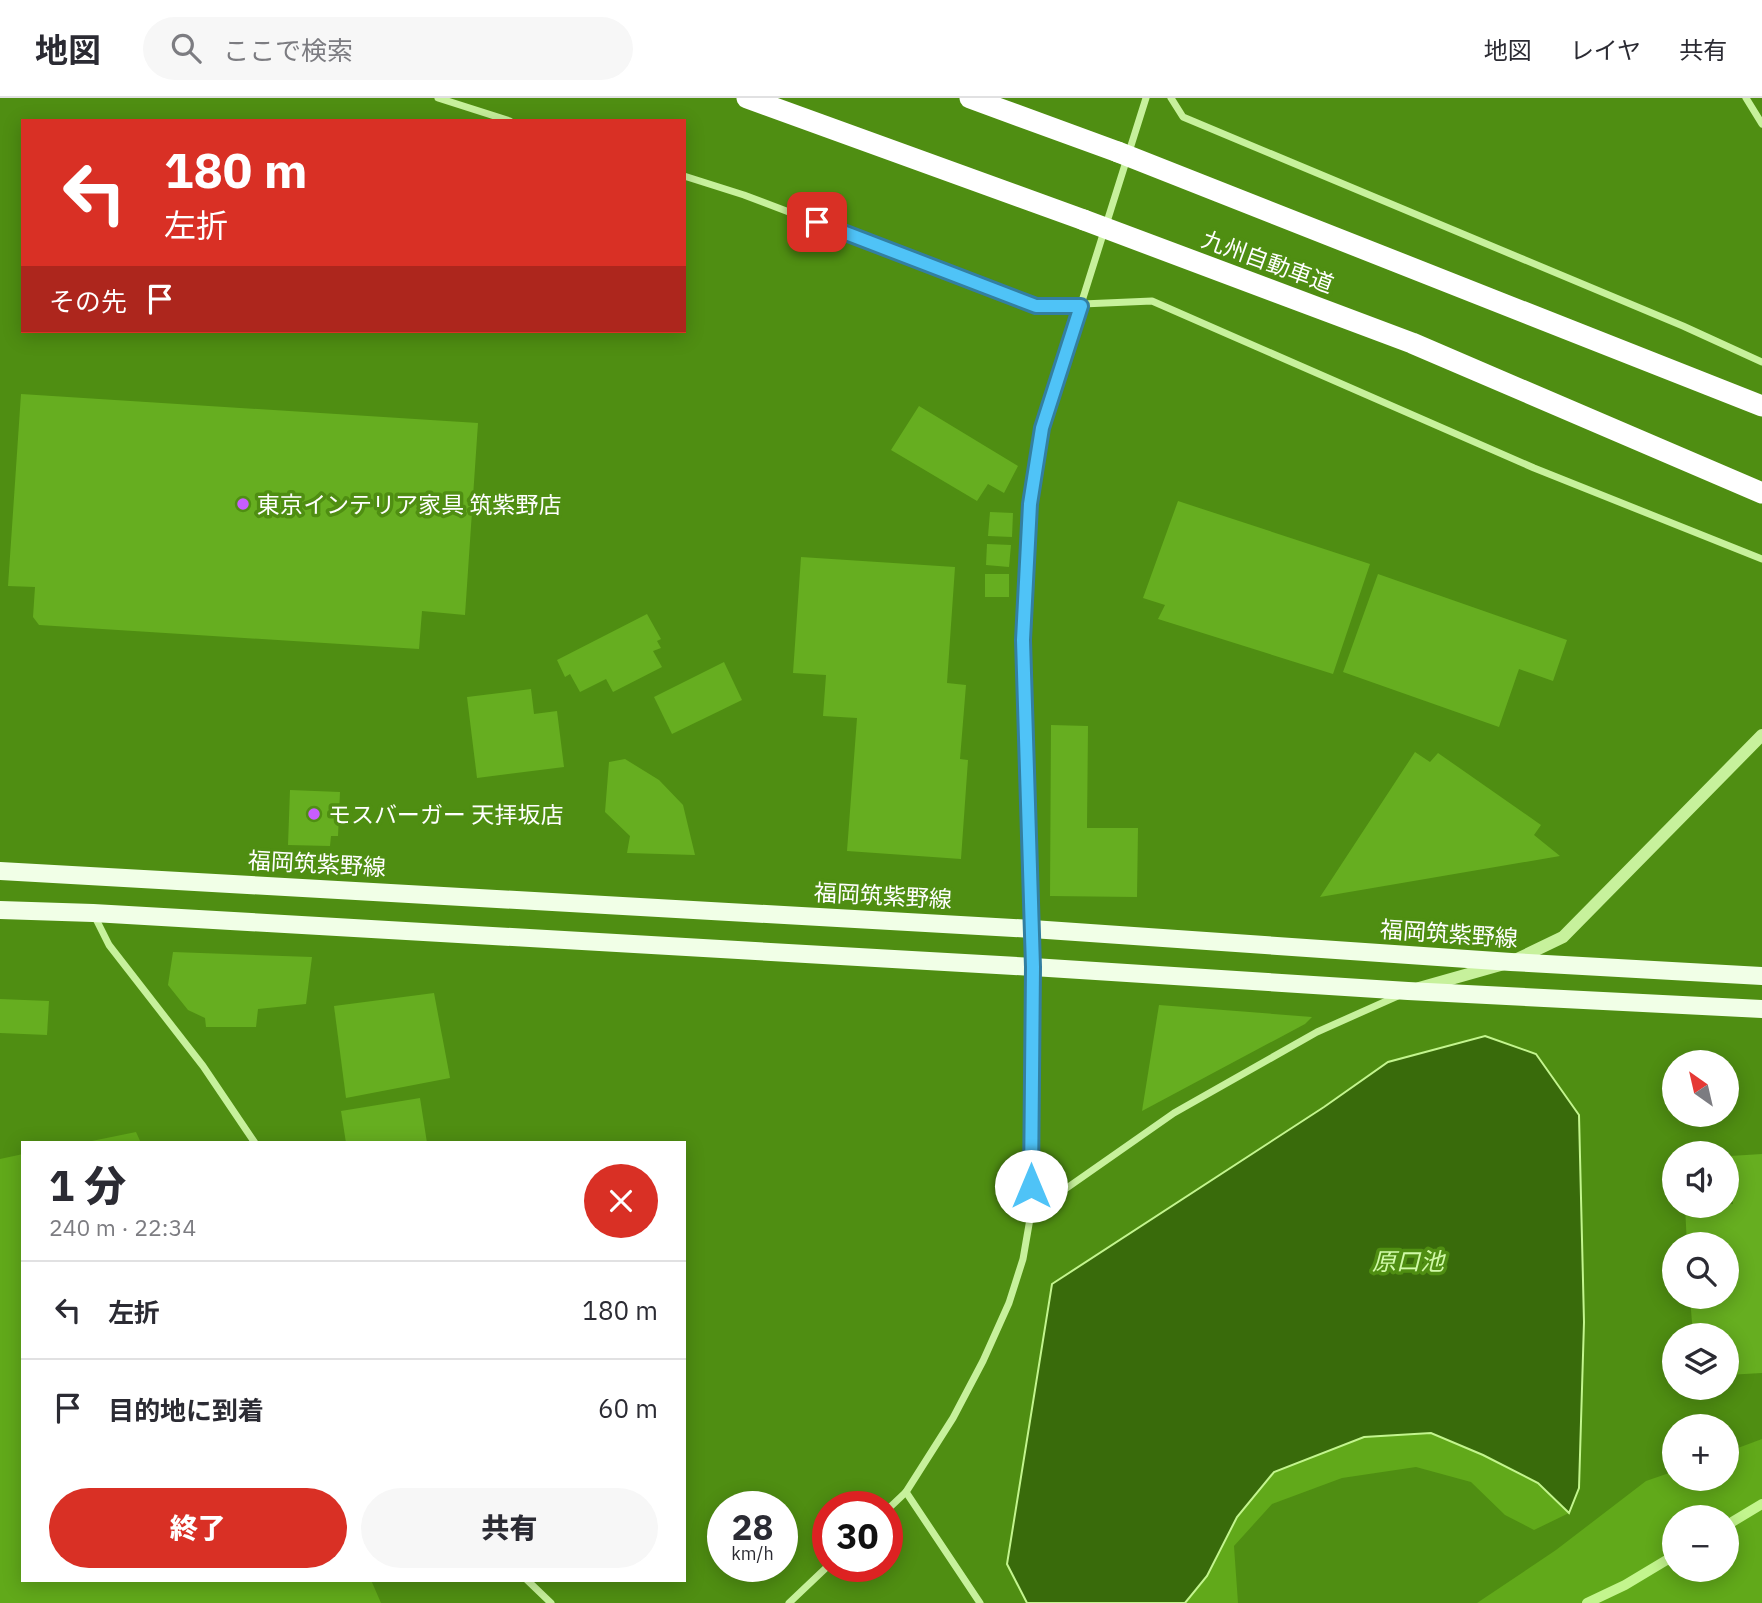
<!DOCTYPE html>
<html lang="ja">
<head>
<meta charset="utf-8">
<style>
  body { margin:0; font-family:"IBM Plex Sans","Noto Sans JP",sans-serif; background:#f7f7f7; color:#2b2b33; height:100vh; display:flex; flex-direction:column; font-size:26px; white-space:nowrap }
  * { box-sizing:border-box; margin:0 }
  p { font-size:23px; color:#7c7c81 }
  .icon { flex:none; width:38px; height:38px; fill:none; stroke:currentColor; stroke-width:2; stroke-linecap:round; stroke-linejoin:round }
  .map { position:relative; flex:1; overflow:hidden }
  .drawer { position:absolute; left:21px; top:1043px; width:665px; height:441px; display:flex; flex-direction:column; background:#fff; border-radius:0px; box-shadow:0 4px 18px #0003 }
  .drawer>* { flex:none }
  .hud { position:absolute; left:21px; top:21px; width:665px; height:214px; border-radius:0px; box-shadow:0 4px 18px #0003; background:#d93025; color:#fff; overflow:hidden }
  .needle { width:46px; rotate:326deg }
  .fabs { position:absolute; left:1662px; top:952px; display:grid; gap:14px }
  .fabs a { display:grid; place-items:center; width:77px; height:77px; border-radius:50%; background:#fff; box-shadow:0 4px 18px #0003; font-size:35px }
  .speed { position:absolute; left:707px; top:1393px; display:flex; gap:14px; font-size:35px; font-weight:700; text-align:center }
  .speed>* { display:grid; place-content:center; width:91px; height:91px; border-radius:50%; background:#fff; box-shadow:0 4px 18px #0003; line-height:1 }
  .speed small { font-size:18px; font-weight:400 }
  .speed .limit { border:10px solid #d22; background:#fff; color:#111 }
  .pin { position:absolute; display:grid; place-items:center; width:60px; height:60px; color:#fff; margin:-30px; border-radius:14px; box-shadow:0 4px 10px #0006 }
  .me { position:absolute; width:77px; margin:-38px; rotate:0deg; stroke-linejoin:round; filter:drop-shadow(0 0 5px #0008) }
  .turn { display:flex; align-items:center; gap:24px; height:147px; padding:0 28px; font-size:32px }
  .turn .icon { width:91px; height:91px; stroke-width:2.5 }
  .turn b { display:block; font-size:49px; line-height:60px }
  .then { display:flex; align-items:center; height:66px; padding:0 28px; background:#0003; gap:14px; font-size:26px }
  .round { display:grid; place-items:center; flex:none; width:74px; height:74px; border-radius:37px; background:#f7f7f7 }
  .summary { display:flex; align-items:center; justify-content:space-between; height:119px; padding:0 28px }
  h1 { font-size:42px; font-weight:800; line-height:52px }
  .cta { display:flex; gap:14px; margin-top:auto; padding:14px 28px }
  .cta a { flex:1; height:80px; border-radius:42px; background:#d93025; color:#fff; font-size:28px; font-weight:800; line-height:80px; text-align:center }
  .cta a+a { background:#f7f7f7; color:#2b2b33 }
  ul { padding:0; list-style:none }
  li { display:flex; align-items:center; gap:21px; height:98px; padding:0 28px; border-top:2px solid #e1e1e2 }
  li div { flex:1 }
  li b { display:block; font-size:26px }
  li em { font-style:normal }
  header { display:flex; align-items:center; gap:42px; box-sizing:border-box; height:98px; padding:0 35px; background:#fff; border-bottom:2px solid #e1e1e2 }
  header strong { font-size:33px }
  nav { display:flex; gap:38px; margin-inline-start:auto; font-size:24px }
  .search { width:490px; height:63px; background:#f7f7f7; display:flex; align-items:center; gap:18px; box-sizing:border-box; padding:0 24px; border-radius:38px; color:#7c7c81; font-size:26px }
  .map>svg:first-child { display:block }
  .green { fill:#61a91a; fill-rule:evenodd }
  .water { fill:#396b0b; stroke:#c3f58e; stroke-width:2 }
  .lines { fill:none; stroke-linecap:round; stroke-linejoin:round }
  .stream { stroke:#c3f58e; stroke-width:10 }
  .building { fill:#66ae20 }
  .minor { stroke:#c7f19c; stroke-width:7 }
  .tertiary { stroke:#c7f19c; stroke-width:12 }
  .primary { stroke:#f1ffe7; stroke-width:18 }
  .motorway { stroke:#fff; stroke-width:21 }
  .motorway-bridge { stroke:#fff; stroke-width:21 }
  .route-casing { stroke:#337fa1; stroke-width:18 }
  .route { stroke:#4fc3f7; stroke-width:12 }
  .poi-dot { fill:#c85dff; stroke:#4f8e12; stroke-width:2.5 }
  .labels { text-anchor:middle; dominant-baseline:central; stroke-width:7; stroke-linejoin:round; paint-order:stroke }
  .street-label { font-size:23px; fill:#fff; stroke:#4f8e12 }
  .poi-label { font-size:23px; fill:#fff; stroke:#4f8e12; text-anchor:start }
  .water-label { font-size:24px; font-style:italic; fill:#d1f9a8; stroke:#4f8e12 }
</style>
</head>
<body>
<header>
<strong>地図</strong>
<div class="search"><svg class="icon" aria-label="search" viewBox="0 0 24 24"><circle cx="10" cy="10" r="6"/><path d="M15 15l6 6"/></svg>ここで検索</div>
<nav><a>地図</a><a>レイヤ</a><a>共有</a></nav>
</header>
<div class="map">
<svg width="1762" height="1505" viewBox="0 0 1762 1505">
  <rect width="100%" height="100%" fill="#4f8e12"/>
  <g class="green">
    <polygon points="136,1034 141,1045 82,1045"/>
    <polygon points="23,1056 23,1482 371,1482 381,1505 0,1505 0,1061"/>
    <polygon points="1431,1335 1483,1357 1538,1385 1569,1415 1534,1432 1505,1417 1471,1384 1416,1369 1342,1380 1272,1406 1234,1448 1238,1505 1185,1505 1207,1478 1237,1419 1274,1374 1364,1339"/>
    <path d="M1762,1341V1505H1477L1556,1452L1646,1383L1675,1373V1381H1727V1354ZM1675,1419H1727V1472H1675Z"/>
  </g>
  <polygon class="water" points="1485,938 1536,956 1579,1017 1584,1224 1579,1390 1569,1415 1538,1385 1483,1357 1431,1335 1364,1339 1274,1374 1237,1419 1207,1478 1185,1505 1027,1505 1007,1466 1052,1186 1324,1009 1388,964"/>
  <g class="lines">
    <g class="stream">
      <polyline points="1727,1427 1762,1406"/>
      <polyline points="1587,1505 1625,1487 1675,1457"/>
    </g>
  </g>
  <g class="building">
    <polygon points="21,296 478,325 465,517 422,513 419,551 39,527 33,519 35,489 8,488"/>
    <polygon points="919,308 1018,368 1004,395 988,386 977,403 891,352"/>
    <polygon points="1178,403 1370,466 1333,576 1158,521 1165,507 1143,500"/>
    <polygon points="990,414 1013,415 1012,439 988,438"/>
    <polygon points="987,446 1011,447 1009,469 986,467"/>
    <polygon points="801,459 955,469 947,585 966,587 960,661 968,662 961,761 847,753 857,620 823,618 826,577 793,575"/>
    <rect x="985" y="476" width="24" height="23"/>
    <polygon points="1378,476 1567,542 1553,583 1519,571 1499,629 1343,574"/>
    <polygon points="647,516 661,541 657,543 661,550 653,553 662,569 613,594 606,581 580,594 570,576 565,579 557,562"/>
    <polygon points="724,564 742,602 672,636 654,599"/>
    <polygon points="531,591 534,616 557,613 564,669 477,680 467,599"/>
    <polygon points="1051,627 1088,628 1087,730 1138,730 1137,799 1050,798"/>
    <polygon points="1415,654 1430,664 1438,655 1541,727 1534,737 1560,758 1320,799"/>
    <polygon points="625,661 659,682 683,707 695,757 627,755 630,738 605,714 609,664"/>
    <polygon points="290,692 340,694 338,738 331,738 330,748 288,747"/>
    <polygon points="173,854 312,859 306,906 258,911 256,929 206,929 205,920 188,912 168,887"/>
    <polygon points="434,895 450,980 346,1000 334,908"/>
    <polygon points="0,901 49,903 47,937 0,935"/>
    <polygon points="1159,907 1312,919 1305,926 1142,1013"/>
    <polygon points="420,1000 427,1045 346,1045 341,1013"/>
    <polygon points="1762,1056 1762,1275 1727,1277 1727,1237 1693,1237 1690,1199 1727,1199 1727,1146 1687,1146 1685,1109 1733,1106 1730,1058"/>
  </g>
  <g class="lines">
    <g class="minor">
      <polyline points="438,0 510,23"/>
      <polyline points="1171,0 1183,19 1683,228 1762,264"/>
      <polyline points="1746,0 1762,26"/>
      <polyline points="684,78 744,97 1036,208 1152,203 1534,370 1762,461"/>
      <polyline points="93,815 109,847 203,968 255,1045"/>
      <polyline points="1031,1115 1174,1015 1317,934 1400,897"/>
      <polyline points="906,1394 980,1505"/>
      <polyline points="887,1412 906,1394 953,1320 983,1263 1009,1205 1023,1161 1031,1115 1033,869 1023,542 1030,406 1042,330 1146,0"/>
      <polyline points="527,1482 551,1505"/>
      <polyline points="789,1505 828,1468"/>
    </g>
    <polyline class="tertiary" points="1419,890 1511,864 1563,839 1762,637"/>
    <g class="primary">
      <polyline points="0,773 1032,831 1511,864 1762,878"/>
      <polyline points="0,812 93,815 1033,869 1408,893 1762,911"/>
    </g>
    <g class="motorway">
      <polyline points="747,0 1084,122"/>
      <polyline points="970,0 1118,54"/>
    </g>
    <g class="motorway-bridge">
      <polyline points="1118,54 1762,308"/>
      <polyline points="1084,122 1412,245 1762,395"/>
    </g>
  </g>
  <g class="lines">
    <defs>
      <polyline id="route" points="817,124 1036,208 1081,208 1042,330 1030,406 1023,542 1033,869 1031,1088"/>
    </defs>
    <use href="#route" class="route-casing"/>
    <use href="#route" class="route"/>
  </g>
  <g class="poi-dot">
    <circle cx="243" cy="406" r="7"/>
    <circle cx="314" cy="716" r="7"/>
  </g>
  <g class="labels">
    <g class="street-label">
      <text transform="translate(1268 163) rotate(20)">九州自動車道</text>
      <text transform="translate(317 765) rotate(3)">福岡筑紫野線</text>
      <text transform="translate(883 797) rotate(3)">福岡筑紫野線</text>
      <text transform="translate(1449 835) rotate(4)">福岡筑紫野線</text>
    </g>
    <g class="poi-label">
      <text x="257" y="406">東京インテリア家具 筑紫野店</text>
      <text x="328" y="716">モスバーガー 天拝坂店</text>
    </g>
    <g class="water-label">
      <text x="1408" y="1163">原口池</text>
    </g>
  </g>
</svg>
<div class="fabs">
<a><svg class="needle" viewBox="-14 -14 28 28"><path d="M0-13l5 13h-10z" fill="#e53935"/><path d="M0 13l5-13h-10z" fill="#7c7c81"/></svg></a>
<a><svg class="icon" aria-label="sound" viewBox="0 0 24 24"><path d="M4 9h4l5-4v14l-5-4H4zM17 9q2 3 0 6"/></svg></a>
<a><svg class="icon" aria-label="search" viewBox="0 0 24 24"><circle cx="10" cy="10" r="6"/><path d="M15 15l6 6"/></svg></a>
<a><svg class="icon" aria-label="layers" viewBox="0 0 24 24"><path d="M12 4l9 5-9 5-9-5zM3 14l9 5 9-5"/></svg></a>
<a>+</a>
<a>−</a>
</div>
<div class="speed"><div>28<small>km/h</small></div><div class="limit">30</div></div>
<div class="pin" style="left:817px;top:124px;background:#d93025"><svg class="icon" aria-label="arrive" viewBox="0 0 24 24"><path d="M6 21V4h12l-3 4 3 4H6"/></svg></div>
<svg class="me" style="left:1031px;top:1088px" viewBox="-20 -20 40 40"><circle r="19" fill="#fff"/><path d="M0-13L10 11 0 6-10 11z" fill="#4fc3f7"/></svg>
<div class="hud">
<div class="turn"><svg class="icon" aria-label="left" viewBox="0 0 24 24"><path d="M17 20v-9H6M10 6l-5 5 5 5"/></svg><div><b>180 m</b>左折</div></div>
<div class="then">その先<svg class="icon" aria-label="arrive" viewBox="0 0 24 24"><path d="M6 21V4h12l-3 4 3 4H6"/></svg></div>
</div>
<section class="drawer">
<div class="summary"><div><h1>1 分</h1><p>240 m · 22:34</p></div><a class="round" style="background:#d93025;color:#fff"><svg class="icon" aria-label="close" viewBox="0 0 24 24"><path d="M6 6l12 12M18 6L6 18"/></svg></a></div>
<ul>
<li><svg class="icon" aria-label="left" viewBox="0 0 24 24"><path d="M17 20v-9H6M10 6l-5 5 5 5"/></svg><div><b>左折</b></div><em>180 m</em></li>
<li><svg class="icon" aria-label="arrive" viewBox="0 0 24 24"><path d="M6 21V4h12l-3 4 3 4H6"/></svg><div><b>目的地に到着</b></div><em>60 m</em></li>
</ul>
<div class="cta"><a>終了</a><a>共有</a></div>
</section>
</div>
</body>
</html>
